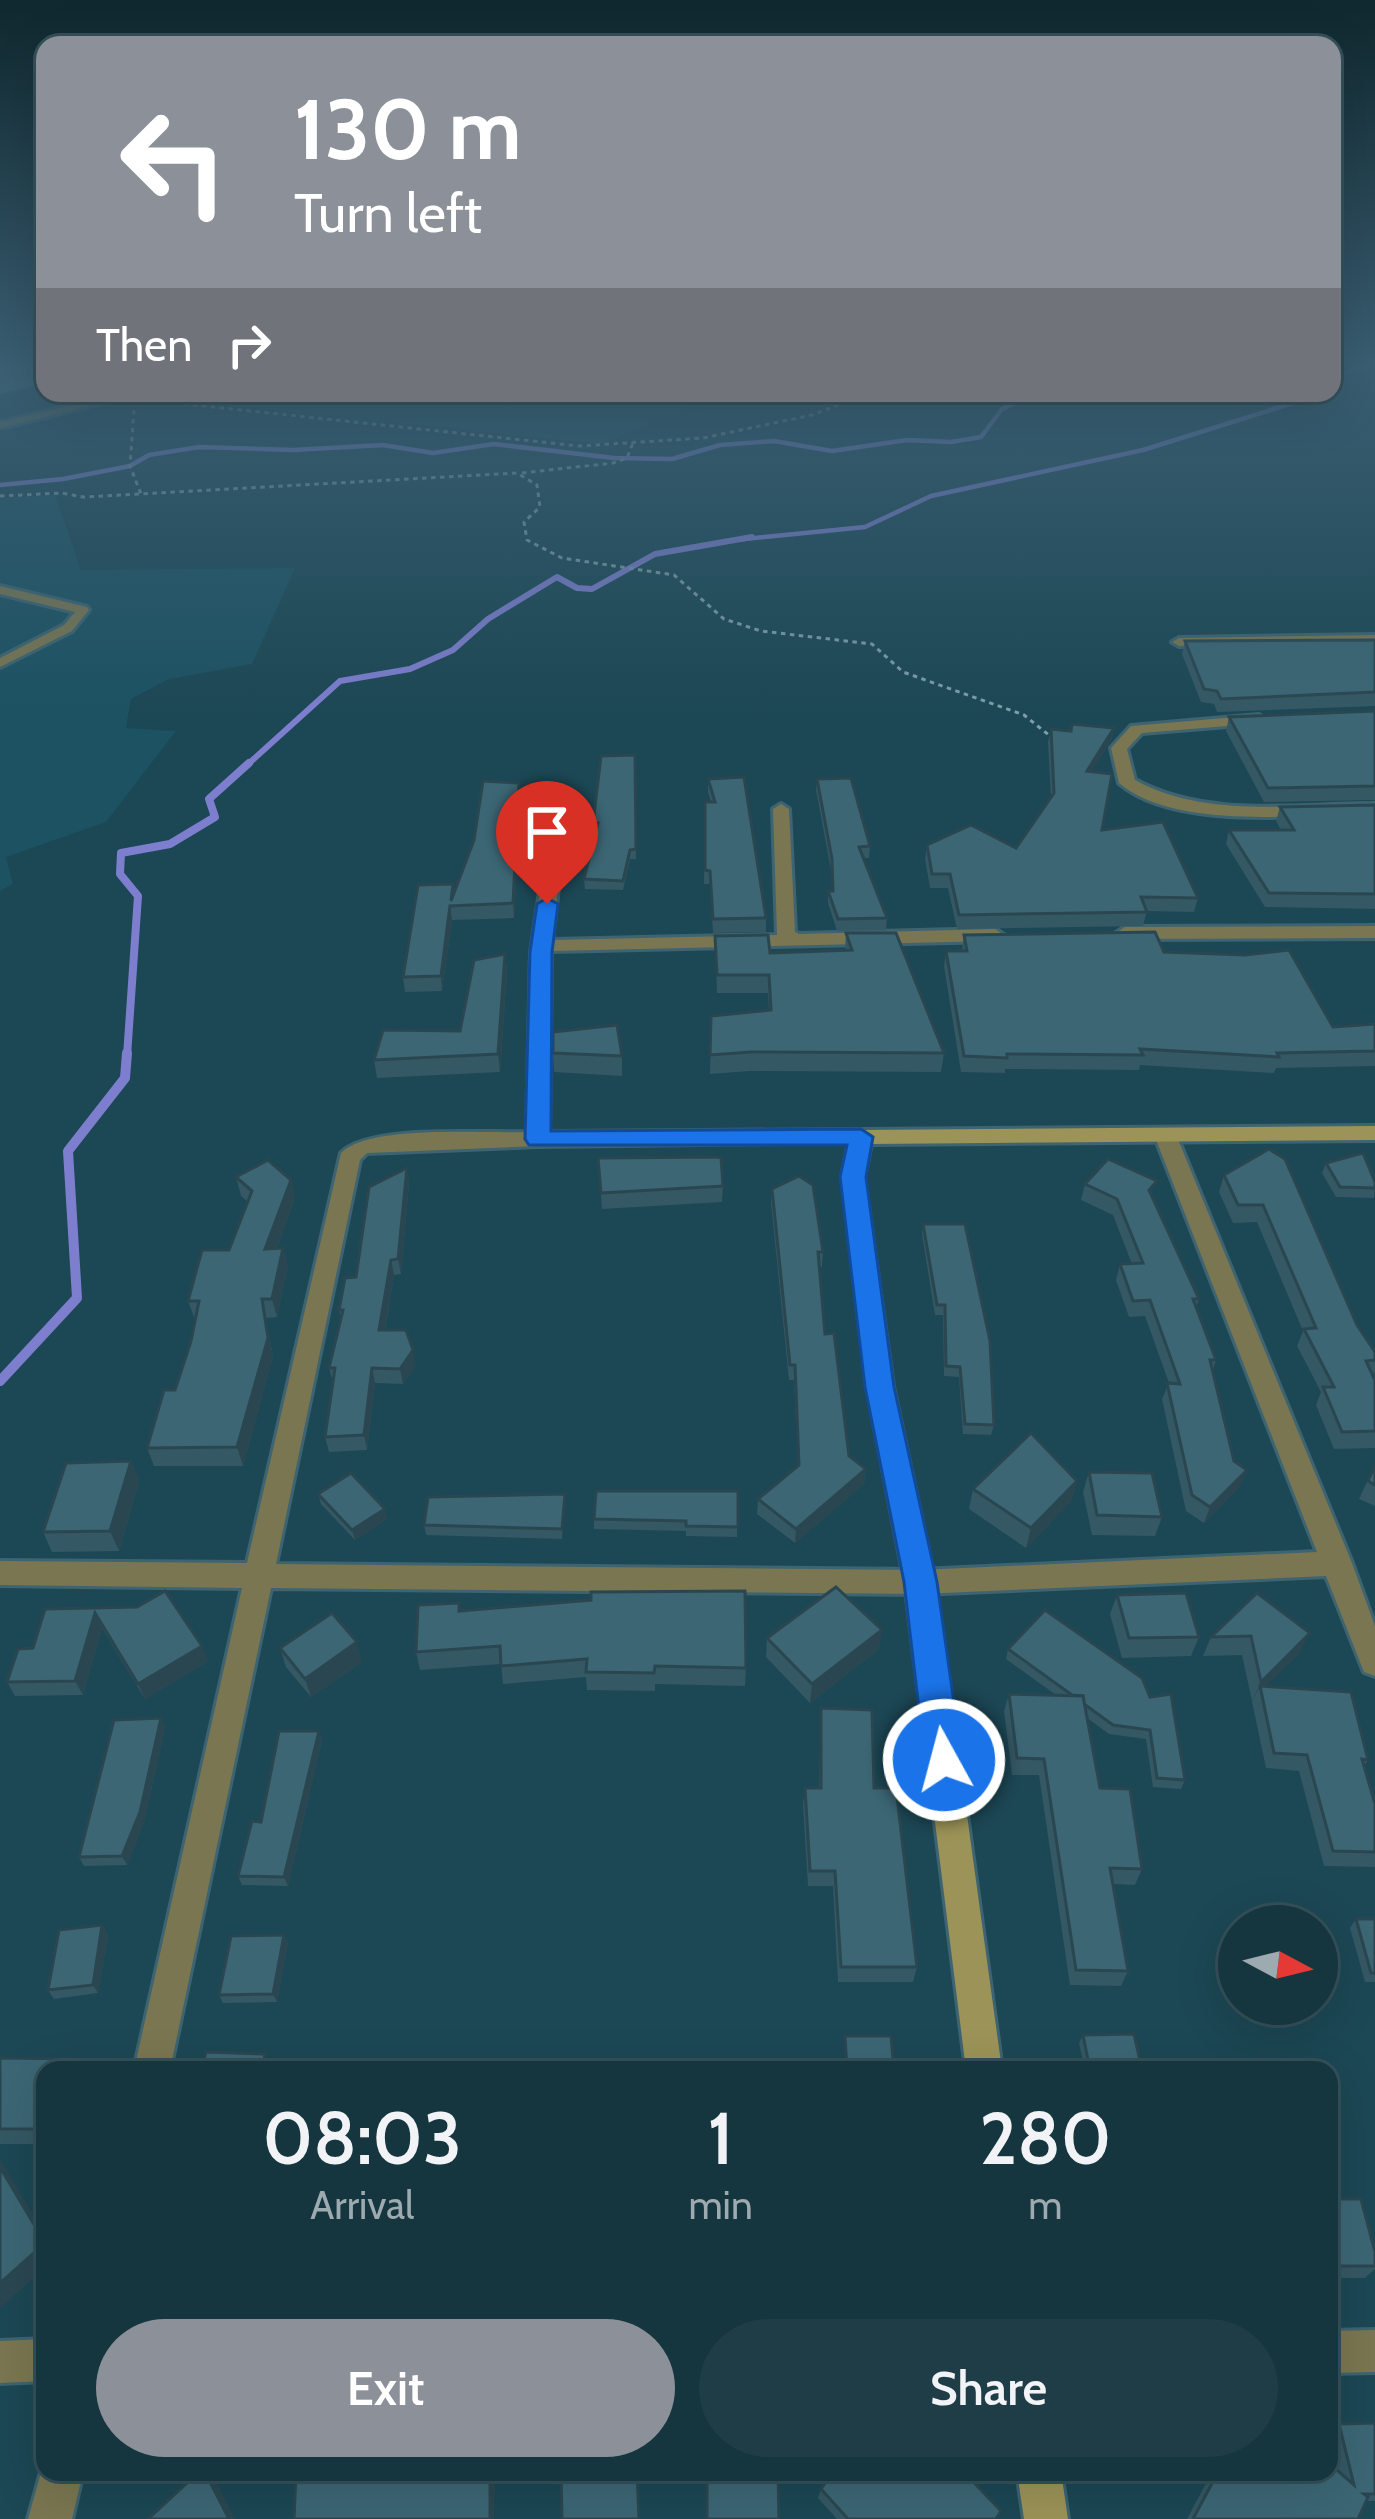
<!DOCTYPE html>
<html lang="en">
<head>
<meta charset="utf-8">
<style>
  body { margin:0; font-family:Cabin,sans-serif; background:#1e3d46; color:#f1f3f6; height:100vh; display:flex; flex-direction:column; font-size:45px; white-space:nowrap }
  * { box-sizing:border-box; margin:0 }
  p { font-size:39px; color:#9dabb0 }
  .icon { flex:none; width:66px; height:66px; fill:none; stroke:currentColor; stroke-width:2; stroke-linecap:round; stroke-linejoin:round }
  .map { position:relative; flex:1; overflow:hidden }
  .drawer { position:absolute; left:36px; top:2061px; width:1302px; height:420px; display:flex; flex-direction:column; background:#15353f; border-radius:24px; box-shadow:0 12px 48px #0002,0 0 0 3px #345059 }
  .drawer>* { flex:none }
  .hud { position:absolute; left:36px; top:36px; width:1305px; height:366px; border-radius:24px; box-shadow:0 12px 48px #0002,0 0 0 3px #345059; background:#8c9099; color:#fff; overflow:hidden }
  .needle { width:78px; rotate:97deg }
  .fabs { position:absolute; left:1218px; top:1905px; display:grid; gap:24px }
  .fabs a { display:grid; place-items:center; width:120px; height:120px; border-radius:50%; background:#15353f; box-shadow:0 12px 48px #0002,0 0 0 3px #345059; font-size:60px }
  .pin { position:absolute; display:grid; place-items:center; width:102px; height:102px; color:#fff; margin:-123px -51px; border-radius:50% 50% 50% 0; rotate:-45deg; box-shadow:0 0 12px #0007 }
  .pin .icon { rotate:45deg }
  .me { position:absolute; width:132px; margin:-66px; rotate:353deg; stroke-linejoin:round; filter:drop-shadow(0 0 9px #0008) }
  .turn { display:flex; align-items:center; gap:42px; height:252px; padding:0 60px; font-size:54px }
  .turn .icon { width:156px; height:156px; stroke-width:2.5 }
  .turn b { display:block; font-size:84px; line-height:102px }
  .then { display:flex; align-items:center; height:114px; padding:0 60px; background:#0003; gap:24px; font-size:45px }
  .eta { display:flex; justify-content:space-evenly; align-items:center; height:204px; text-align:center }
  .eta b { font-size:72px; font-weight:600; line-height:84px }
  .action { display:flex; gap:24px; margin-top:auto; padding:24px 60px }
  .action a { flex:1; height:138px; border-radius:72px; background:#8c9099; color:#fff; font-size:48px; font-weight:600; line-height:138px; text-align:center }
  .action a+a { background:#1e3d46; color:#f1f3f6 }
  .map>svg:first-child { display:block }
  .built { fill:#1c5262 }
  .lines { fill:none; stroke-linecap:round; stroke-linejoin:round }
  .stream-far3 { stroke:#7e7ecf; stroke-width:4.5 }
  .stream-far2 { stroke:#7e7ecf; stroke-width:6 }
  .stream-far1 { stroke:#7e7ecf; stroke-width:8 }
  .stream { stroke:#7e7ecf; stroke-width:10 }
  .runway { fill:#5e828e; fill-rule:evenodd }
  .lane-casing { stroke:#3d6470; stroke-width:6 }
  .street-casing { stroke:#3d6470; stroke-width:6 }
  .secondary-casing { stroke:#3d6470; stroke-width:6 }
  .path { stroke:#7e9ea9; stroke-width:3; stroke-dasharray:4.5 4.5; stroke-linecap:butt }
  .lane { fill:#7a7651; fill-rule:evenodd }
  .street { fill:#7a7651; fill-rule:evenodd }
  .secondary { fill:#9b9357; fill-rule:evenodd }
  .wall { fill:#345864 }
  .shaded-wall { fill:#2a4751 }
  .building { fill:#3c6674; stroke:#2a4751; stroke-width:3 }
  .route { fill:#1a73e8; stroke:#114b97; stroke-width:3 }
</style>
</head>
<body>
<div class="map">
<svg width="1375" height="2519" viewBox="0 0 1375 2519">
  <rect width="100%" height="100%" fill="#1c4754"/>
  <g class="built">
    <polygon points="0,363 45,363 45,384 0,399"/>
    <polygon points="151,393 724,393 601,444 166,399"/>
    <polygon points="55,495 81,570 295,568 252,664 169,679 131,699 126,728 176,731 106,822 6,857 13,884 0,891 0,498"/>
  </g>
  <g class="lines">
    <g class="stream-far3">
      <polyline points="1332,378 1373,363"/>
      <polyline points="0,485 63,479 130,466 149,455 199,447 293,450 383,445 433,453 494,444 614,458 672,459 720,445 774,441 832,451 907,440 951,442 981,437 1002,409 1038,393"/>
      <polyline points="735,540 865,527 931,496 1143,450 1296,402 1307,393"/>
    </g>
    <polyline class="stream-far2" points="246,766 340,681 410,669 453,650 488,619 557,577 577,588 592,589 655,554 752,537"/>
    <polyline class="stream-far1" points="127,1056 138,896 120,874 121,853 170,844 215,817 209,799 249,763"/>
    <polyline class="stream" points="0,1381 77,1298 68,1151 125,1078 127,1053"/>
    <polygon class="runway" points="0,363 45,363 41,384 0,394"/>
    <defs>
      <g id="lane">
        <polygon points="125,393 142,393 0,428 0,422"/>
        <polygon points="0,586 87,607 89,610 72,631 0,667 0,658 64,625 75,612 0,594"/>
      </g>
      <g id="street">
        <polygon points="1375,635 1375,643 1179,646 1172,642 1179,638"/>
        <path d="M1259,715L1267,720L1264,723L1142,733L1127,749L1135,780C1206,819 1296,804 1375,804V814C1303,814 1175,831 1119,783L1111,748L1131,726Z"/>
        <path d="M781,804L789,809L795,932L799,934L995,929L1004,935L995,941L551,951L549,1132L861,1130L872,1137L869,1142L538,1146L367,1153L360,1160L276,1564L920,1570L1317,1552L1155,1137L1166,1130L1177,1137L1352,1563L1375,1626V1676L1364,1672L1326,1576L920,1594L271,1588L170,2070H134L242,1588L0,1585V1561L247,1563L341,1153C370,1124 484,1134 527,1132L531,953L551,816L566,820L552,940L777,935L773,809Z"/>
        <polygon points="1375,926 1375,938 1125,939 1116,933 1125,927"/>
        <polygon points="1375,2330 1375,2372 1329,2373 1329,2331"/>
        <polygon points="45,2339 45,2381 0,2383 0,2341"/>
        <polygon points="45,2458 45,2472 83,2472 72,2519 28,2519"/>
      </g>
      <g id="secondary">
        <polygon points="1375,1126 1375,1140 871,1144 864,1177 893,1387 935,1582 1002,2070 966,2070 905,1582 867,1387 842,1177 850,1137 861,1130"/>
        <polygon points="1017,2472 1061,2472 1068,2519 1024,2519"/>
      </g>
    </defs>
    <use href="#lane" class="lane-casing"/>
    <use href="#street" class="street-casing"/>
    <use href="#secondary" class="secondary-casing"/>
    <g class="path">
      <polyline points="157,401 579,446 703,438 812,415 870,393"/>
      <polyline points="134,410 130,466 141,494"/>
      <polyline points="522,473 613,463 627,458 633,443"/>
      <polyline points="0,496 62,493 83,497 517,473 537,485 540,507 524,522 527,540 562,558 674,575 724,619 761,631 872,644 903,672 1024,715 1055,740"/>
    </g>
    <use href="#lane" class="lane"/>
    <use href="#street" class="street"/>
    <use href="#secondary" class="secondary"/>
  </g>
  <g class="wall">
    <rect x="526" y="393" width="32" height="3"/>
    <polygon points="1375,640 1375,706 1217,712 1214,704 1201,702 1182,654 1185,641"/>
    <polygon points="1375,711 1375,800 1264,802 1226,731 1229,717"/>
    <polygon points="1114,728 1111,741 1092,771 1102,830 1198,898 1194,912 1147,911 1143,926 957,929 948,888 930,888 925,859 927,845 1016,848 1051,797 1048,742 1051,729 1071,731"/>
    <polygon points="635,755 636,859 630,859 623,890 585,889 584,879 596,832 593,832 593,823"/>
    <polygon points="708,779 766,918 766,932 713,933 710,884 704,884 705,802 711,802 708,792"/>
    <polygon points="817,779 870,846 869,858 863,858 887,918 886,930 837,931 828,903 828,891 832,891 831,870 816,790"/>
    <polygon points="519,783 521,796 514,918 452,920 442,991 405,992 403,977 453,884 454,892"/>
    <polygon points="1375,805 1375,909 1265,907 1226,844 1229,830 1281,830 1276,821 1280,807"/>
    <polygon points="846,933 944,1053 941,1072 750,1071 710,1074 711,1016 769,1010 768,993 717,993 715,936 770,953 845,950"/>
    <polygon points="964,935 1164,952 1333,1027 1375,1024 1375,1066 1276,1068 1274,1073 1140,1065 1139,1070 1005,1069 1005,1073 961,1072 944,966 946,951 962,951"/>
    <polygon points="505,954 507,971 500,1072 377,1078 374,1060 460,1031"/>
    <polygon points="553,1053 622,1056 622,1076 554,1072"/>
    <polygon points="1269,1149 1357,1325 1375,1352 1375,1371 1373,1376 1375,1380 1375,1448 1334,1449 1316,1405 1321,1392 1297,1346 1303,1331 1257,1222 1233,1223 1219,1192 1224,1175"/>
    <polygon points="598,1158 723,1186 722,1202 602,1209"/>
    <polygon points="1326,1163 1375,1182 1374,1198 1336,1197 1322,1173"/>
    <polygon points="407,1168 409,1183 401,1274 394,1275 385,1330 416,1365 403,1384 375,1383 367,1450 329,1452 325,1437 333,1382 329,1368 341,1319 339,1310 356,1277"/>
    <polygon points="236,1177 291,1180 295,1198 277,1248 283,1248 288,1267 277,1317 266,1318 273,1356 243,1466 154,1466 147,1448 175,1390 191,1341 195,1320 188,1301 229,1250 248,1202 241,1196"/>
    <polygon points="1085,1184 1152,1197 1199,1299 1196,1307 1216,1360 1213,1370 1241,1485 1204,1523 1186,1511 1162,1399 1169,1383 1145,1316 1129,1317 1116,1280 1120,1264 1132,1264 1113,1215 1081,1200"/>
    <polygon points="772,1189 823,1252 822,1267 819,1267 825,1334 849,1456 866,1469 864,1484 795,1543 757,1514 758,1499 798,1466 794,1380 789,1380 771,1203"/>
    <polygon points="923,1224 994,1425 991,1435 963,1434 959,1377 944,1376 943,1315 935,1315 922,1234"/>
    <polygon points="131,1461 139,1481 119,1551 52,1552 43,1532"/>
    <polygon points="1375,1465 1375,1506 1359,1499"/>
    <polygon points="1089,1472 1162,1517 1155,1536 1092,1535 1083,1492"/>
    <polygon points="1077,1481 1071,1501 1026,1548 969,1509 973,1489"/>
    <polygon points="738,1491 737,1537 686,1536 686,1531 594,1529 594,1519"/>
    <polygon points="318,1494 387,1519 355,1540 321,1504"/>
    <polygon points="565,1494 562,1539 426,1535 424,1525"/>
    <polygon points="1257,1593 1300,1652 1266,1686 1368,1760 1364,1766 1375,1804 1375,1867 1324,1866 1299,1771 1266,1768 1252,1702 1253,1700 1252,1701 1242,1655 1203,1656 1211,1637"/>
    <polygon points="1117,1595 1199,1637 1191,1656 1122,1658 1110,1614"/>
    <polygon points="137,1607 208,1661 145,1699 102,1628 83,1695 15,1696 7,1682 33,1648 45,1609"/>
    <polygon points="461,1611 746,1668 745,1686 655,1684 655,1691 587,1690 586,1677 503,1684 501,1664 420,1670 416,1652"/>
    <polygon points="767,1638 879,1649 810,1703 766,1657"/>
    <polygon points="280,1648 362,1662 311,1697 286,1667"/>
    <polygon points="1008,1649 1142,1678 1185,1780 1181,1789 1153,1787 1146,1739 1109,1734 1087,1718 1100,1788 1142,1869 1135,1885 1113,1884 1128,1971 1121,1986 1070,1985 1039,1775 1012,1775 1004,1711 1009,1694 1056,1695 1006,1659"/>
    <polygon points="821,1708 874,1788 917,1967 913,1982 838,1982 833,1886 808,1886 803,1805 805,1788 819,1788"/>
    <polygon points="161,1718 165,1728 144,1822 127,1865 84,1866 79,1857"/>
    <polygon points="319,1731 322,1740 288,1886 242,1885 238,1876 261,1822"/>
    <polygon points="1356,1919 1375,1919 1375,1982 1365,1982 1350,1928"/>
    <polygon points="102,1925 108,1934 98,1993 54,1999 48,1990"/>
    <polygon points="284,1935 288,1943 277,2002 223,2003 219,1995"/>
    <polygon points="1083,2035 1142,2070 1085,2070 1079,2043"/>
    <polygon points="0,2058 45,2070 45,2144 0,2144"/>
    <polygon points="1329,2199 1375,2252 1375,2269 1365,2278 1329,2278"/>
    <polygon points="1375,2423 1375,2501 1366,2501 1358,2519 1187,2519 1212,2472 1329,2472 1335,2468 1329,2442 1329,2431 1339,2424"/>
    <polygon points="821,2489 996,2519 837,2519 818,2498"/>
  </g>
  <g class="shaded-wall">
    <polygon points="1114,728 1111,741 1084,784 1087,771"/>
    <polygon points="519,783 521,796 514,918 513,903"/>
    <polygon points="450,906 452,920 442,991 441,976"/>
    <polygon points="505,954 507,971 500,1072 498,1054"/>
    <polygon points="407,1168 409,1183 401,1274 398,1259"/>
    <polygon points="291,1180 295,1198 270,1267 265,1249"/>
    <polygon points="283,1248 288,1267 277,1317 272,1299"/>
    <polygon points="391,1260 394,1275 382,1345 379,1330"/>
    <polygon points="262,1299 273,1356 243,1466 237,1447"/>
    <polygon points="413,1350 416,1365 403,1384 400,1369"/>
    <polygon points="372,1368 375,1383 367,1450 364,1435"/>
    <polygon points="131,1461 139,1481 119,1551 110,1531"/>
    <polygon points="866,1469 864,1484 795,1543 796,1529"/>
    <polygon points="1247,1470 1241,1485 1204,1523 1210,1507"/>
    <polygon points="1077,1481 1071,1501 1026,1548 1031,1528"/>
    <polygon points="385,1509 387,1519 355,1540 352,1530"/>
    <polygon points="95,1613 102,1628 83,1695 75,1681"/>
    <polygon points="882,1630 879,1649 810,1703 812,1684"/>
    <polygon points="1310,1633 1300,1652 1261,1692 1260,1686 1252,1701 1261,1682"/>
    <polygon points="357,1642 362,1662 311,1697 305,1679"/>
    <polygon points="202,1646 208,1661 145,1699 138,1684"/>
    <polygon points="161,1718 165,1728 144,1822 127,1865 122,1856"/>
    <polygon points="319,1731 322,1740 288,1886 284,1877"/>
    <polygon points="102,1925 108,1934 98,1993 93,1985"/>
    <polygon points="284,1935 288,1943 277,2002 273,1994"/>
    <polygon points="265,2054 269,2062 268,2070 262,2070"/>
    <polygon points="85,2059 93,2070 82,2070"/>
    <polygon points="0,2159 45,2235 45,2268 0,2308"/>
    <polygon points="205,2472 214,2477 235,2519 229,2519"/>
    <polygon points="490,2472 495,2472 494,2519 490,2519"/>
  </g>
  <g class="building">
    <polygon points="1375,640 1375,692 1221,699 1217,691 1204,689 1185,641"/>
    <polygon points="1375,711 1375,786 1268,788 1229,717"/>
    <polygon points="1072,724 1114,728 1087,771 1112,774 1102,830 1163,822 1198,898 1141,897 1147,912 959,915 950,874 932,874 927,845 971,825 1016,848 1054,793 1051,729 1071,731"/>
    <polygon points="635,755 636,849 630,850 623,881 584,879 598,823 593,823 601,756"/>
    <polygon points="744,777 766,918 713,919 710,871 705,870 705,802 715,802 708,779"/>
    <polygon points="851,778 870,846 859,847 887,918 838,919 828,891 833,891 832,859 817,779"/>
    <polygon points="483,781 519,783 513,903 450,906 441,976 403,977 418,885 453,884 451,901 474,840"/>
    <polygon points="1375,805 1375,894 1269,893 1229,830 1294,830 1280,807"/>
    <polygon points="1155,932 1164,952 1245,955 1289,950 1333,1027 1375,1024 1375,1051 1277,1053 1279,1057 1140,1049 1143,1055 1007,1054 1007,1058 964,1056 946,951 967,951 964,935"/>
    <polygon points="846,933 896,933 944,1053 751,1052 710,1055 711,1016 771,1010 769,975 717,975 715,936 768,935 770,953 852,950"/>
    <polygon points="505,954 498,1054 374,1060 383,1030 460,1031 474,960"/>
    <polygon points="617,1025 622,1056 553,1053 553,1032"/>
    <polygon points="1269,1149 1285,1159 1357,1325 1375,1352 1375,1360 1366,1361 1375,1380 1375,1431 1342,1432 1323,1387 1334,1387 1304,1329 1316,1328 1263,1205 1238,1205 1224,1175"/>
    <polygon points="1363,1153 1375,1182 1375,1188 1340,1187 1326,1163"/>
    <polygon points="721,1157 723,1186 601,1193 598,1158"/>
    <polygon points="1108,1159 1157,1181 1149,1190 1199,1299 1193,1299 1216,1360 1210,1360 1234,1461 1247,1470 1210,1507 1192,1495 1167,1383 1180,1384 1150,1300 1133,1301 1120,1264 1143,1263 1117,1199 1085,1184"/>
    <polygon points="268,1160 291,1180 265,1249 283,1248 272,1299 262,1299 268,1338 237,1447 147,1448 164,1390 175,1390 191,1341 199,1301 188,1301 202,1250 229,1250 252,1191 236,1177"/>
    <polygon points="407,1168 398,1259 391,1260 379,1330 406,1330 413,1350 400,1369 372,1368 364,1435 325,1437 335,1368 329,1368 343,1310 339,1310 345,1278 356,1277 369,1187"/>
    <polygon points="799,1176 813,1185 823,1252 818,1252 825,1334 834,1333 849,1456 866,1469 796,1529 758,1499 799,1465 795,1365 790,1365 772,1189"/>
    <polygon points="923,1224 965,1224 990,1341 994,1425 965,1424 960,1367 946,1366 945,1305 937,1305"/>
    <polygon points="1031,1433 1077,1481 1031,1528 973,1489"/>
    <polygon points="131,1461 110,1531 43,1532 66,1463"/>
    <polygon points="1375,1466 1375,1485 1368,1481"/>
    <polygon points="1089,1472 1152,1473 1162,1517 1097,1515"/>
    <polygon points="351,1473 385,1509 352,1530 318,1494"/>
    <polygon points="596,1491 738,1491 738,1527 686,1526 686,1521 594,1519"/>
    <polygon points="565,1494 562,1529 424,1525 428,1497"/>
    <polygon points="836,1587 882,1630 812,1684 767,1638"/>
    <polygon points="165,1591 202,1646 138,1684 95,1613 75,1681 7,1682 18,1649 33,1648 45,1609 137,1607"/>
    <polygon points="745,1591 746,1668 655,1666 654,1673 586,1672 587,1659 501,1666 500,1646 416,1652 418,1605 459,1603 459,1611 591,1600 591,1592"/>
    <polygon points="1186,1593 1199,1637 1129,1638 1117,1595"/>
    <polygon points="1257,1593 1310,1633 1261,1682 1251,1636 1211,1637"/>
    <polygon points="1045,1610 1142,1678 1150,1697 1171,1694 1185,1780 1157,1778 1150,1730 1113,1725 1084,1704 1083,1696 1072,1695 1008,1649"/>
    <polygon points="332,1613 357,1642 305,1679 280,1648"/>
    <polygon points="1260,1686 1351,1692 1368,1760 1362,1759 1375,1804 1375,1852 1333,1851 1307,1755 1274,1753"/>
    <polygon points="1009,1694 1083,1696 1100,1788 1130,1789 1142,1869 1110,1868 1128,1971 1076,1970 1044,1759 1017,1758"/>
    <polygon points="821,1708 872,1710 874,1788 896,1788 917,1967 841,1967 835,1871 810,1871 805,1788 821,1788"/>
    <polygon points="161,1718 140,1812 122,1856 79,1857 114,1720"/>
    <polygon points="279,1731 319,1731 284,1877 238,1876 252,1821 261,1822"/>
    <polygon points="1356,1919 1375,1919 1375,1973 1371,1973"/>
    <polygon points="102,1925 93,1985 48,1990 59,1930"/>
    <polygon points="284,1935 273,1994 219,1995 231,1936"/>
    <polygon points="1134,2034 1142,2070 1090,2070 1083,2035"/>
    <polygon points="845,2036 891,2036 894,2070 847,2070"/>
    <polygon points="206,2052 265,2054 262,2070 202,2070"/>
    <polygon points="0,2058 85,2059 82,2070 45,2070 45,2129 0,2129"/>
    <polygon points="0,2167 45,2243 0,2283"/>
    <polygon points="1329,2199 1361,2199 1375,2252 1375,2266 1329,2266"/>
    <polygon points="1375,2423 1375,2494 1364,2494 1368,2497 1358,2519 1193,2519 1218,2472 1329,2472 1329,2463 1354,2485 1339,2424"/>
    <polygon points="199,2472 205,2472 229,2519 148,2519"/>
    <polygon points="296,2472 490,2472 490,2519 294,2519"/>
    <polygon points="561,2472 637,2472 639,2519 562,2519"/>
    <polygon points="707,2472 778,2472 779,2519 707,2519"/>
    <polygon points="833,2472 964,2472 1001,2511 996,2519 848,2519 821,2489"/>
  </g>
  <linearGradient id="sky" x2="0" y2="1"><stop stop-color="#0f272e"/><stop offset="0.51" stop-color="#3a5e72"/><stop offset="1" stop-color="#3a5e72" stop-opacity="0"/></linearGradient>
  <rect width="1375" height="715" fill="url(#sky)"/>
  <polygon class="route" points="547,898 558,904 552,952 551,1131 861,1129 873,1137 866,1177 894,1387 937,1582 962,1760 956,1771 944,1776 931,1771 925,1760 904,1582 865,1387 840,1177 847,1145 529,1145 525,1139 530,952 537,904"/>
</svg>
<div class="fabs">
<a><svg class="needle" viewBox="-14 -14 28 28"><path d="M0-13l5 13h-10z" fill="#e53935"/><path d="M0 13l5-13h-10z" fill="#9dabb0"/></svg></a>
</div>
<div class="pin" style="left:547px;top:904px;background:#d93025"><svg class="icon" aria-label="arrive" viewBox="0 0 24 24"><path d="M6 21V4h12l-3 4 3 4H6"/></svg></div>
<svg class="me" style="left:944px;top:1760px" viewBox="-20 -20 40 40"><circle r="17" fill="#1a73e8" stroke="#fff" stroke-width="3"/><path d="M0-11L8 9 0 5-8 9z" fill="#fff"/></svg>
<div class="hud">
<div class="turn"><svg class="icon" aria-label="left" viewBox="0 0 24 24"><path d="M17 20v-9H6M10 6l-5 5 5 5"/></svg><div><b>130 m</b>Turn left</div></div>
<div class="then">Then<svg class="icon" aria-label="right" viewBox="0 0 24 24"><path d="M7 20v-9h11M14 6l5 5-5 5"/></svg></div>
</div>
<section class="drawer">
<div class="eta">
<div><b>08:03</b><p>Arrival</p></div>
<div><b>1</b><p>min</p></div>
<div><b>280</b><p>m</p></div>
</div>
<div class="action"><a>Exit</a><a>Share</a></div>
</section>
</div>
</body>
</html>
